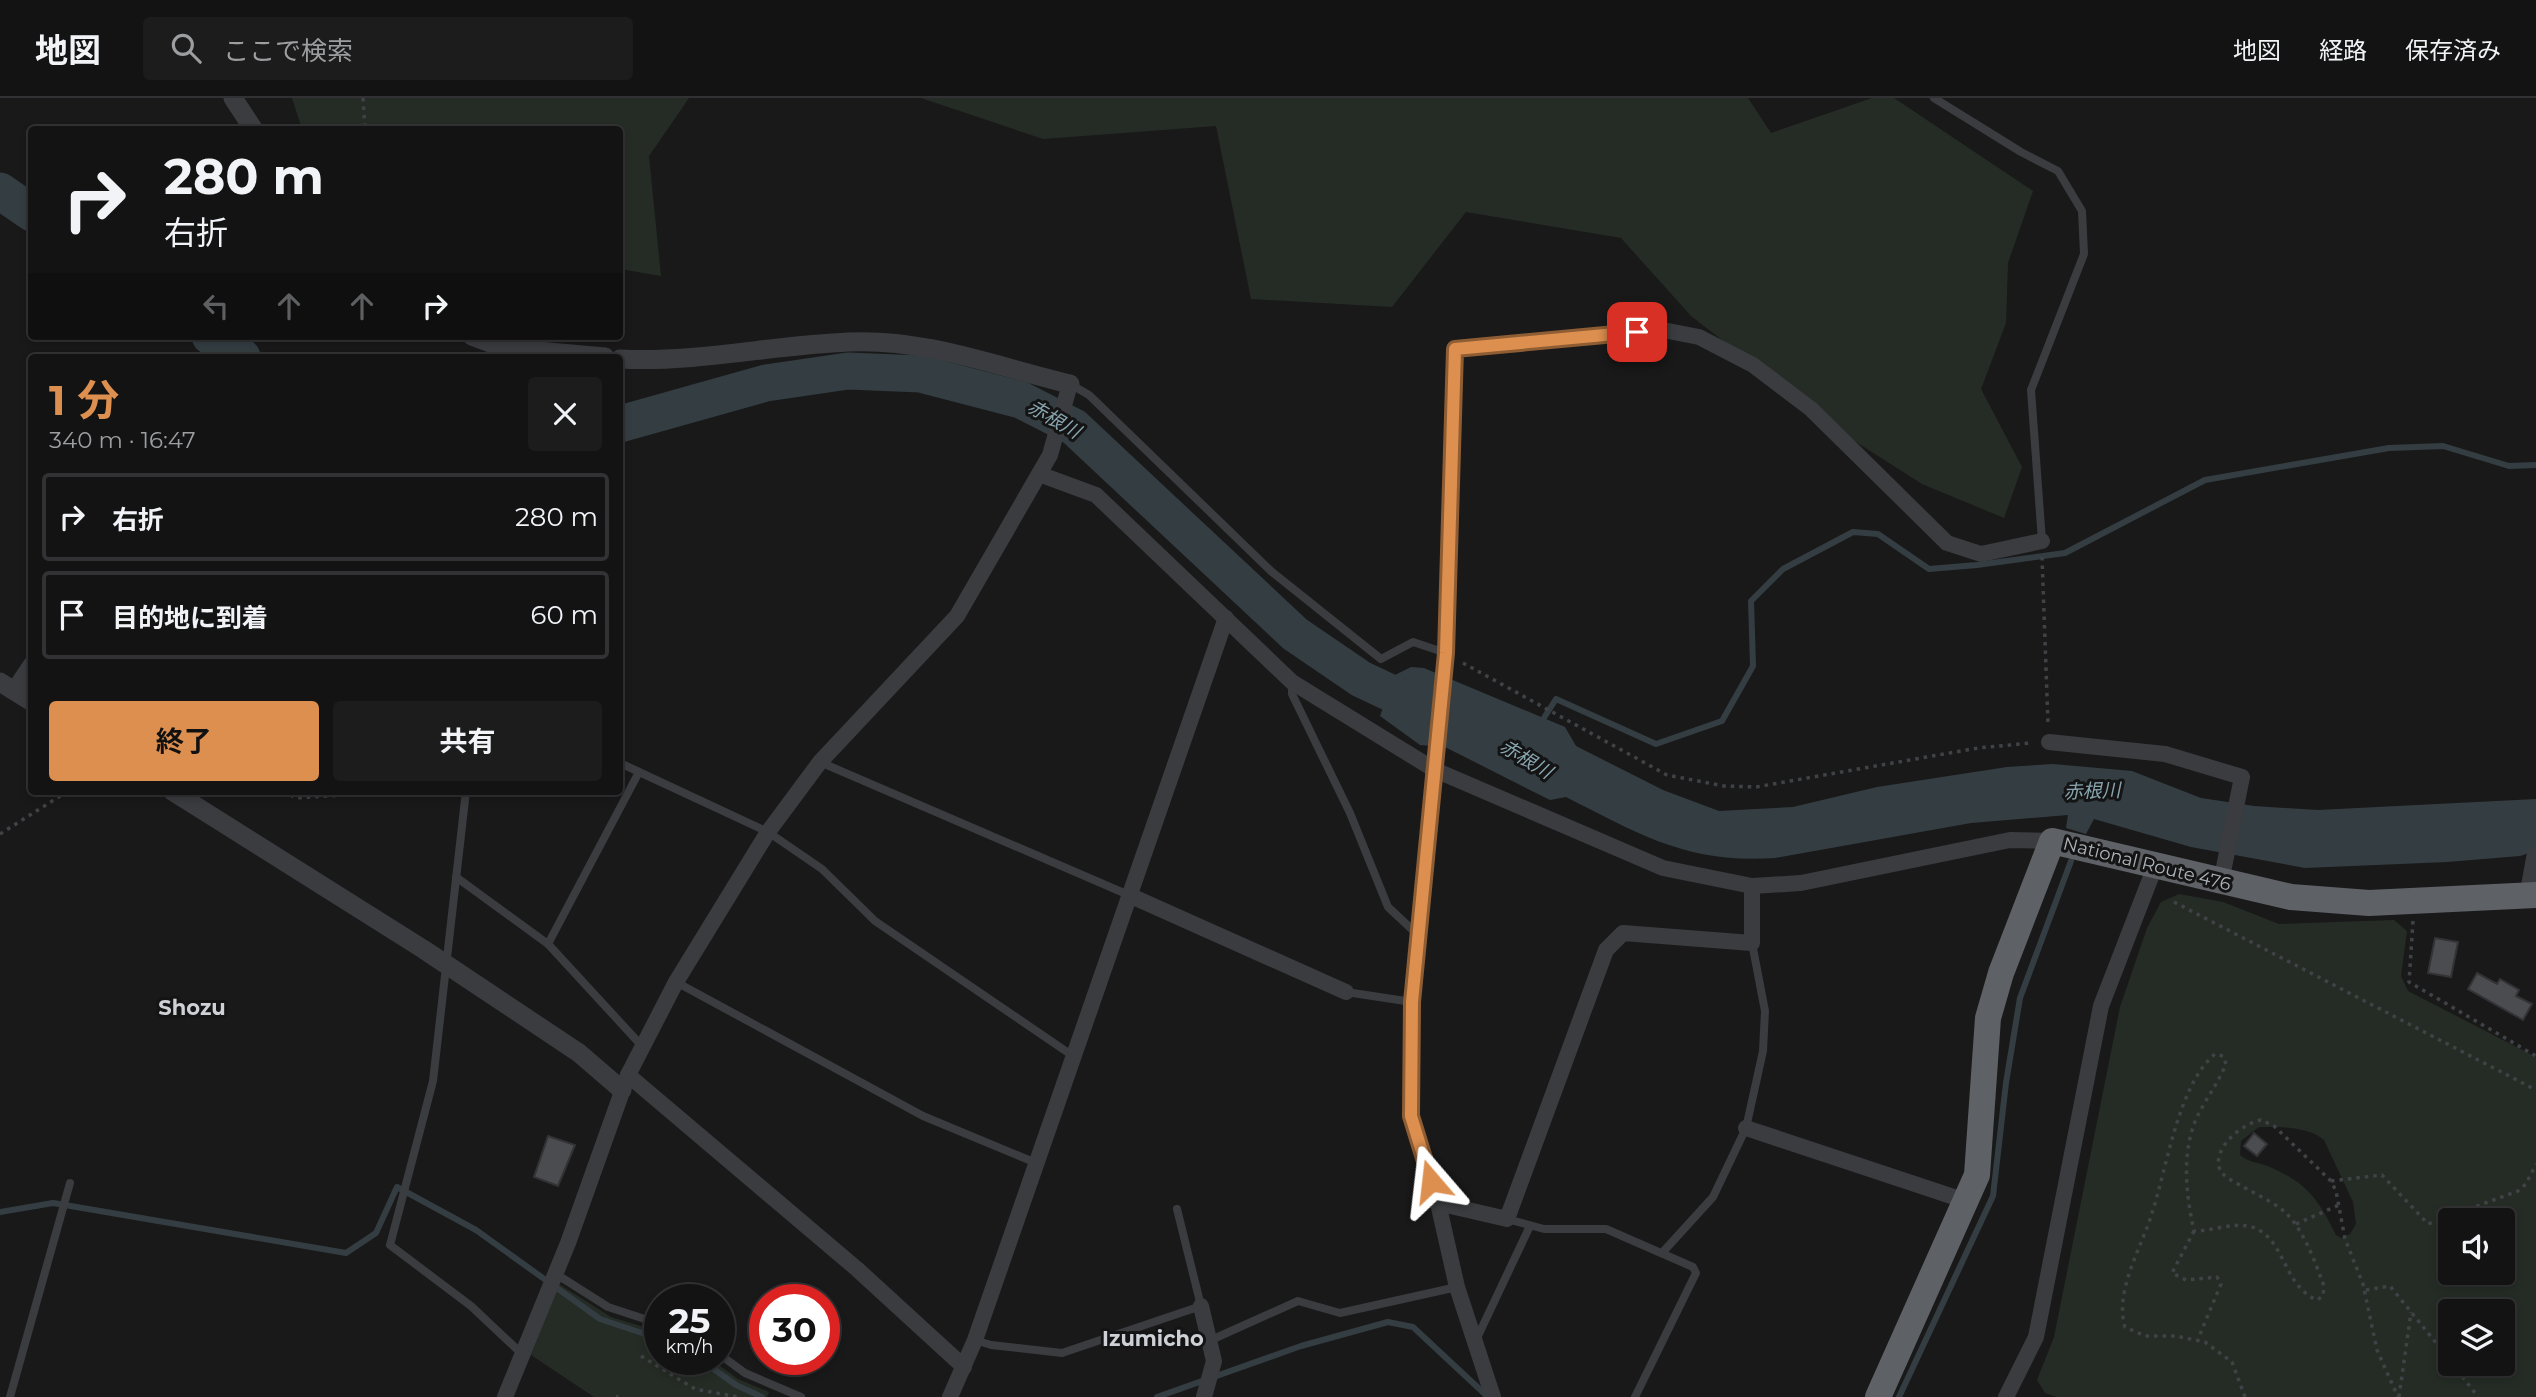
<!DOCTYPE html>
<html lang="ja">
<head>
<meta charset="utf-8">
<style>
  body { margin:0; font-family:Montserrat,"Noto Sans JP",sans-serif; background:#1c1c1d; color:#f1f3f6; height:100vh; display:flex; flex-direction:column; font-size:26px; white-space:nowrap }
  * { box-sizing:border-box; margin:0 }
  p { font-size:23px; color:#9d9ea0 }
  .icon { flex:none; width:38px; height:38px; fill:none; stroke:currentColor; stroke-width:2; stroke-linecap:round; stroke-linejoin:round }
  .map { position:relative; flex:1; overflow:hidden }
  .drawer { position:absolute; left:28px; top:256px; width:595px; height:441px; display:flex; flex-direction:column; background:#131314; border-radius:7px; box-shadow:0 4px 10px #0003,0 0 0 2px #323234 }
  .drawer>* { flex:none }
  .hud { position:absolute; left:28px; top:28px; width:595px; height:214px; border-radius:7px; box-shadow:0 4px 10px #0003,0 0 0 2px #323234; background:#131314; color:#f1f3f6; overflow:hidden }
  .fabs { position:absolute; left:2438px; top:1110px; display:grid; gap:14px }
  .fabs a { display:grid; place-items:center; width:77px; height:77px; border-radius:7px; background:#131314; box-shadow:0 4px 10px #0003,0 0 0 2px #323234; font-size:35px }
  .speed { position:absolute; left:644px; top:1186px; display:flex; gap:14px; font-size:35px; font-weight:700; text-align:center }
  .speed>* { display:grid; place-content:center; width:91px; height:91px; border-radius:50%; background:#131314; box-shadow:0 4px 10px #0003,0 0 0 2px #323234; line-height:1 }
  .speed small { font-size:18px; font-weight:400 }
  .speed .limit { border:10px solid #d22; background:#fff; color:#111 }
  .pin { position:absolute; display:grid; place-items:center; width:60px; height:60px; color:#fff; margin:-30px; border-radius:14px; box-shadow:0 4px 10px #0006 }
  .me { position:absolute; width:77px; margin:-38px; rotate:343deg; stroke-linejoin:round; filter:drop-shadow(0 0 5px #0008) }
  .turn { display:flex; align-items:center; gap:24px; height:147px; padding:0 21px; font-size:32px }
  .turn .icon { width:91px; height:91px; stroke-width:2.5 }
  .turn b { display:block; font-size:49px; line-height:60px }
  .lanes { display:flex; align-items:center; height:66px; padding:0 21px; background:#0003; justify-content:center; gap:35px; direction:ltr }
  .lanes .off { opacity:.35 }
  .round { display:grid; place-items:center; flex:none; width:74px; height:74px; border-radius:7px; background:#1c1c1d }
  .summary { display:flex; align-items:center; justify-content:space-between; height:119px; padding:0 21px }
  h1 { font-size:42px; font-weight:700; line-height:52px; color:#dc8f4f }
  .primary-button { display:flex; gap:14px; margin-top:auto; padding:14px 21px }
  .primary-button a { flex:1; height:80px; border-radius:7px; background:#dc8f4f; color:#111; font-size:28px; font-weight:700; line-height:80px; text-align:center }
  .primary-button a+a { background:#1c1c1d; color:#f1f3f6 }
  ul { padding:0; list-style:none }
  li { display:flex; align-items:center; gap:21px; height:88px; margin:0 14px 10px; padding:0 7px; border:4px solid #323234; border-radius:7px }
  li div { flex:1 }
  li b { display:block; font-size:26px }
  li em { font-style:normal }
  header { display:flex; align-items:center; gap:42px; box-sizing:border-box; height:98px; padding:0 35px; background:#131314; border-bottom:2px solid #323234 }
  header strong { font-size:33px }
  nav { display:flex; gap:38px; margin-inline-start:auto; font-size:24px }
  .search { width:490px; height:63px; background:#1c1c1d; display:flex; align-items:center; gap:18px; box-sizing:border-box; padding:0 24px; border-radius:7px; color:#9d9ea0; font-size:26px }
  .map>svg:first-child { display:block }
  .green { fill:#252c25; fill-rule:evenodd }
  .water { fill:#343e42 }
  .lines { fill:none; stroke-linecap:round; stroke-linejoin:round }
  .stream { stroke:#343e42; stroke-width:6 }
  .river { stroke:#343e42; stroke-width:37 }
  .building { fill:#4b4c4f; stroke:#333336; stroke-width:2 }
  .path { stroke:#404346; stroke-width:3.5; stroke-dasharray:3.5 5; stroke-linecap:butt }
  .service { stroke:#3a3c3f; stroke-width:8 }
  .minor { stroke:#3a3c3f; stroke-width:16 }
  .tertiary { stroke:#3a3c3f; stroke-width:19 }
  .trunk { stroke:#5e6266; stroke-width:26 }
  .route-casing { stroke:#8f5d33; stroke-width:18 }
  .route { stroke:#dc8f4f; stroke-width:12 }
  .labels { text-anchor:middle; dominant-baseline:central; stroke-width:6; stroke-linejoin:round; paint-order:stroke }
  .street-label { font-size:18px; fill:#acb3b8; stroke:#141415 }
  .water-label { font-size:19px; font-style:italic; fill:#88a5af; stroke:#141415 }
  .quarter-label { font-size:21px; font-weight:bold; fill:#cdd1d5; stroke:#141415 }
</style>
</head>
<body>
<header>
<strong>地図</strong>
<div class="search"><svg class="icon" aria-label="search" viewBox="0 0 24 24"><circle cx="10" cy="10" r="6"/><path d="M15 15l6 6"/></svg>ここで検索</div>
<nav><a>地図</a><a>経路</a><a>保存済み</a></nav>
</header>
<div class="map">
<svg width="2536" height="1299" viewBox="0 0 2536 1299">
  <rect width="100%" height="100%" fill="#19191a"/>
  <g class="green">
    <polygon points="292,0 689,0 649,58 661,178 620,171 620,32 302,31"/>
    <polygon points="921,0 1748,0 1771,35 1872,0 1894,0 2033,93 2008,165 2006,225 1981,291 2022,369 2004,420 1922,386 1842,335 1691,218 1621,140 1466,114 1392,209 1251,201 1216,28 1043,41"/>
    <path d="M2179,796L2223,804L2279,826L2394,822L2407,833L2401,878L2408,893L2536,959V1299H2057L2045,1295L2037,1282L2054,1239L2120,909L2147,830L2161,804ZM2259,1029C2280,1029 2307,1028 2324,1042L2353,1104L2356,1126L2350,1136L2341,1140L2336,1137C2318,1101 2307,1085 2270,1069C2259,1064 2249,1065 2240,1057L2241,1043ZM2450,1122H2502V1174H2450ZM2450,1213H2502V1265H2450Z"/>
    <polygon points="559,1186 611,1219 660,1234 660,1262 712,1262 738,1281 769,1294 767,1299 594,1299 531,1257"/>
  </g>
  <path class="water" d="M1411,569L1424,570L1565,629L1576,648L1663,692L1719,713L1793,709L1877,689L2007,669L2053,666L2132,673L2201,700L2254,708L2318,712L2536,701V753L2520,758L2447,764L2305,770L2191,749L2094,721L2086,736L2066,730L2068,717L1971,725L1775,760C1688,766 1641,737 1566,699L1550,702L1445,649L1420,647L1380,618L1395,577Z"/>
  <g class="lines">
    <g class="stream">
      <polyline points="1540,626 1556,601 1656,646 1722,623 1753,568 1751,503 1783,471 1853,434 1878,436 1929,471 1977,467 2065,455 2205,382 2389,350 2443,348 2509,368 2536,367"/>
      <polyline points="0,1114 53,1105 346,1155 376,1135 397,1089 476,1132 600,1221 660,1241"/>
      <polyline points="701,1262 736,1287 762,1299"/>
      <polyline points="1157,1299 1301,1248 1388,1224 1413,1229 1488,1299"/>
      <polyline points="1899,1299 1993,1098 2006,985 2020,900 2071,763"/>
    </g>
    <g class="river">
      <polyline points="0,93 32,115"/>
      <polyline points="210,238 242,259"/>
      <polyline points="620,326 766,285 848,273 921,276 1021,302 1074,329 1295,536 1361,581 1433,615"/>
    </g>
  </g>
  <g class="building">
    <polygon points="2435,840 2458,844 2451,879 2428,875"/>
    <polygon points="2477,875 2497,886 2500,881 2519,892 2516,898 2532,906 2523,922 2468,891"/>
    <polygon points="2254,1035 2267,1046 2257,1058 2244,1048"/>
    <polygon points="548,1038 575,1047 558,1088 534,1079"/>
  </g>
  <g class="lines">
    <g class="path">
      <polyline points="363,0 365,32"/>
      <polyline points="2042,459 2048,626"/>
      <polyline points="1463,565 1667,677 1724,688 1756,689 1978,650 2031,645"/>
      <polyline points="283,693 296,700 343,697 349,693"/>
      <polyline points="0,736 68,693"/>
      <polyline points="2174,804 2536,992"/>
      <polyline points="2413,823 2409,884 2536,958"/>
      <polyline points="2331,1083 2382,1077 2428,1126 2518,1093 2526,1086 2536,1066"/>
      <polyline points="2296,1126 2339,1107"/>
      <polyline points="2194,1133 2172,1175 2186,1182 2217,1179 2221,1186 2198,1241"/>
      <polyline points="2366,1192 2390,1188 2450,1262"/>
      <polyline points="641,1258 695,1291 738,1299"/>
      <polyline points="2452,1265 2478,1299"/>
      <polyline points="616,1298 618,1299"/>
      <path d="M2245,1299L2232,1264L2205,1244L2176,1238H2145L2125,1229C2114,1193 2142,1149 2152,1115C2167,1070 2178,987 2215,956L2223,958L2226,966C2218,985 2206,1001 2197,1019C2181,1054 2186,1097 2194,1133C2211,1133 2231,1125 2248,1128C2286,1136 2281,1187 2317,1202L2323,1198L2324,1188C2315,1164 2305,1135 2287,1116C2273,1101 2224,1083 2220,1072C2211,1050 2243,1025 2261,1022L2274,1028L2331,1083L2336,1093L2345,1141L2363,1186L2377,1252L2398,1299"/>
      <polyline points="2399,1299 2411,1214"/>
    </g>
    <g class="service">
      <polyline points="1934,0 2021,54 2058,73 2082,113 2084,156 2031,292 2042,443"/>
      <polyline points="1070,286 1089,297 1272,474 1381,561 1413,544 1446,555"/>
      <polyline points="1292,584 1292,596 1350,715 1388,809 1418,837"/>
      <polyline points="820,664 1131,798"/>
      <polyline points="620,665 768,734 822,771 875,823 1073,958"/>
      <polyline points="466,693 433,983 390,1147 471,1208 523,1257"/>
      <polyline points="456,779 548,846 641,947"/>
      <polyline points="548,846 639,674"/>
      <polyline points="676,884 923,1018 1036,1065"/>
      <polyline points="1346,894 1412,904"/>
      <polyline points="1507,1121 1544,1131 1606,1131 1693,1169 1696,1175 1635,1299"/>
      <polyline points="1662,1155 1713,1099 1746,1030 1763,953 1765,913 1752,845"/>
      <polyline points="556,1176 608,1209 660,1226"/>
      <polyline points="1477,1240 1529,1130"/>
      <polyline points="975,1242 991,1247 1062,1255 1201,1208 1177,1111"/>
      <polyline points="1211,1242 1298,1203 1340,1215 1457,1189"/>
      <polyline points="719,1256 745,1275 801,1299"/>
      <polyline points="10,1299 70,1085"/>
    </g>
    <g class="minor">
      <polyline points="1039,376 1096,397 1292,584 1435,672 1663,770 1752,788 1801,785 2010,742 2052,743"/>
      <polyline points="13,593 32,565"/>
      <polyline points="2049,644 2165,656 2242,679 2221,784"/>
      <polyline points="1131,798 1346,894"/>
      <polyline points="628,977 857,1171 964,1269"/>
      <polyline points="1746,1030 1966,1103"/>
      <polyline points="1438,1105 1507,1121 1606,852 1623,835 1752,845 1752,788"/>
      <polyline points="1201,1208 1214,1263 1204,1299"/>
      <polyline points="505,1299 568,1145 628,977 676,884 768,734 820,664 957,518 1050,357 1070,286"/>
      <polyline points="950,1299 975,1242 1226,520"/>
      <polyline points="1493,1299 1457,1189 1438,1105 1411,1018 1412,904 1446,555 1455,251 1663,232 1699,239 1753,267 1811,311 1947,445 1981,456 2042,443"/>
      <polyline points="2006,1299 2036,1239 2101,908 2156,766"/>
    </g>
    <g class="tertiary">
      <polyline points="233,0 254,32"/>
      <polyline points="472,238 504,250 605,259"/>
      <path d="M620,261C697,265 772,247 849,244C924,240 998,269 1070,286"/>
      <polyline points="0,584 32,604"/>
      <polyline points="172,693 423,851 579,955 622,992"/>
      <polyline points="2529,796 2536,758"/>
    </g>
    <polyline class="trunk" points="1878,1299 1977,1077 1988,920 2001,875 2052,743 2291,799 2369,805 2536,797"/>
  </g>
  <g class="lines">
    <defs>
      <polyline id="route" points="1431,1083 1411,1018 1412,904 1446,555 1455,251 1637,234"/>
    </defs>
    <use href="#route" class="route-casing"/>
    <use href="#route" class="route"/>
  </g>
  <g class="labels">
    <g class="street-label">
      <text transform="translate(2147 766) rotate(14)">National Route 476</text>
    </g>
    <g class="water-label">
      <text transform="translate(1054 321) rotate(30)">赤根川</text>
      <text transform="translate(1526 661) rotate(31)">赤根川</text>
      <text transform="translate(2092 693) rotate(-2)">赤根川</text>
    </g>
    <g class="quarter-label">
      <text x="192" y="909">Shozu</text>
      <text x="1153" y="1240">Izumicho</text>
    </g>
  </g>
</svg>
<div class="fabs">
<a><svg class="icon" aria-label="sound" viewBox="0 0 24 24"><path d="M4 9h4l5-4v14l-5-4H4zM17 9q2 3 0 6"/></svg></a>
<a><svg class="icon" aria-label="layers" viewBox="0 0 24 24"><path d="M12 4l9 5-9 5-9-5zM3 14l9 5 9-5"/></svg></a>
</div>
<div class="speed"><div>25<small>km/h</small></div><div class="limit">30</div></div>
<div class="pin" style="left:1637px;top:234px;background:#d93025"><svg class="icon" aria-label="arrive" viewBox="0 0 24 24"><path d="M6 21V4h12l-3 4 3 4H6"/></svg></div>
<svg class="me" style="left:1431px;top:1083px" viewBox="-20 -20 40 40"><path d="M0-17L14 15 0 8-14 15z" fill="#dc8f4f" stroke="#fff" stroke-width="4"/></svg>
<div class="hud">
<div class="turn"><svg class="icon" aria-label="right" viewBox="0 0 24 24"><path d="M7 20v-9h11M14 6l5 5-5 5"/></svg><div><b>280 m</b>右折</div></div>
<div class="lanes"><svg class="icon off" aria-label="left" viewBox="0 0 24 24"><path d="M17 20v-9H6M10 6l-5 5 5 5"/></svg><svg class="icon off" aria-label="ahead" viewBox="0 0 24 24"><path d="M12 20V5M6 11l6-6 6 6"/></svg><svg class="icon off" aria-label="ahead" viewBox="0 0 24 24"><path d="M12 20V5M6 11l6-6 6 6"/></svg><svg class="icon" aria-label="right" viewBox="0 0 24 24"><path d="M7 20v-9h11M14 6l5 5-5 5"/></svg></div>
</div>
<section class="drawer">
<div class="summary"><div><h1>1 分</h1><p>340 m · 16:47</p></div><a class="round"><svg class="icon" aria-label="close" viewBox="0 0 24 24"><path d="M6 6l12 12M18 6L6 18"/></svg></a></div>
<ul>
<li><svg class="icon" aria-label="right" viewBox="0 0 24 24"><path d="M7 20v-9h11M14 6l5 5-5 5"/></svg><div><b>右折</b></div><em>280 m</em></li>
<li><svg class="icon" aria-label="arrive" viewBox="0 0 24 24"><path d="M6 21V4h12l-3 4 3 4H6"/></svg><div><b>目的地に到着</b></div><em>60 m</em></li>
</ul>
<div class="primary-button"><a>終了</a><a>共有</a></div>
</section>
</div>
</body>
</html>
